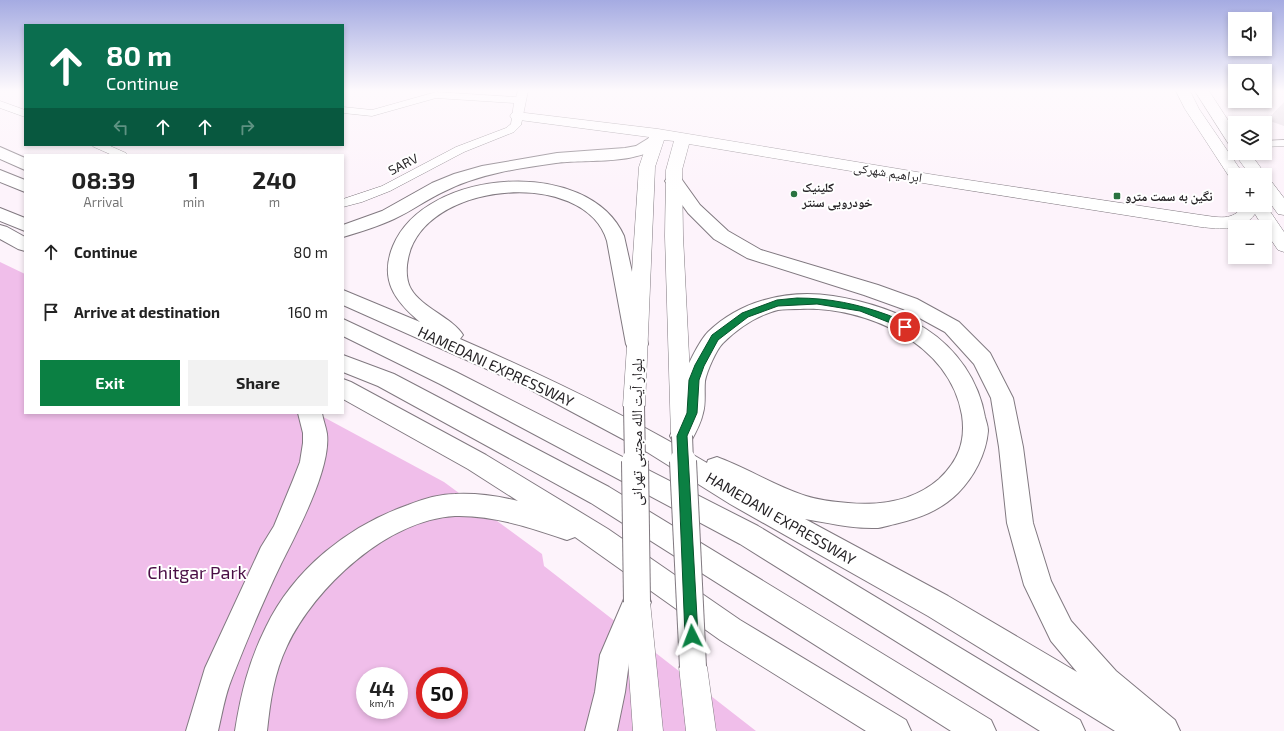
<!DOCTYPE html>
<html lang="en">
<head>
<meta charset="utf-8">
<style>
  body { margin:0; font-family:"Exo 2","Noto Naskh Arabic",sans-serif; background:#f2f2f2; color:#222; height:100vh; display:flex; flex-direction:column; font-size:15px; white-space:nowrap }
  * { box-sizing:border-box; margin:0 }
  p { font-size:13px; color:#767676 }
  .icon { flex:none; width:22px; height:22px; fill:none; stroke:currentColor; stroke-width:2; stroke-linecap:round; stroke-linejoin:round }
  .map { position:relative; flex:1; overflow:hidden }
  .details { position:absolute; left:24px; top:154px; width:320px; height:260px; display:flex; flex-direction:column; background:#fff; border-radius:0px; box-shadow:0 2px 6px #0003 }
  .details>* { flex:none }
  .banner { position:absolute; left:24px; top:24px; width:320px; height:122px; border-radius:0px; box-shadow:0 2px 6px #0003; background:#0b6e4f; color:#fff; overflow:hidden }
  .tools { position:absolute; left:1228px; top:12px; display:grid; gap:8px }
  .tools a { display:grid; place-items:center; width:44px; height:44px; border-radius:0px; background:#fff; box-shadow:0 2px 6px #0003; font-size:20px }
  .speed { position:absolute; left:356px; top:667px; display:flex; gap:8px; font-size:20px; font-weight:700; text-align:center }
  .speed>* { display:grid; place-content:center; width:52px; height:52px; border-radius:50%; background:#fff; box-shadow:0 2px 6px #0003; line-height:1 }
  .speed small { font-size:10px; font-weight:400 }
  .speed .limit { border:6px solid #d22; background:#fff; color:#111 }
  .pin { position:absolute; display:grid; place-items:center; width:34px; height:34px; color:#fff; margin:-17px; border:2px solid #fff; border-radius:50%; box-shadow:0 1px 4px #0007 }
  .me { position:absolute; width:44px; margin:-22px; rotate:357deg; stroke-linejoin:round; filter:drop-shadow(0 0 3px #0008) }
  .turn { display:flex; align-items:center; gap:14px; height:84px; padding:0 16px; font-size:18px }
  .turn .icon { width:52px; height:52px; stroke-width:2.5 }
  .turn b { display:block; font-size:28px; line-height:34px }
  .lanes { display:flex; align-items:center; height:38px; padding:0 16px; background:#0003; justify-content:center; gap:20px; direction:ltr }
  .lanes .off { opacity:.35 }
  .eta { display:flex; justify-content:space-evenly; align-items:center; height:68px; text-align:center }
  .eta b { font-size:24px; font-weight:700; line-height:28px }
  .button { display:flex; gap:8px; margin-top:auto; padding:8px 16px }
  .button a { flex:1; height:46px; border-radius:0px; background:#0b8043; color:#fff; font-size:16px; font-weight:700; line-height:46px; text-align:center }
  .button a+a { background:#f2f2f2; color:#222 }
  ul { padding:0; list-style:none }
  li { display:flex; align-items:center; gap:12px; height:60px; padding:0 16px }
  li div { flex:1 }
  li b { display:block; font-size:15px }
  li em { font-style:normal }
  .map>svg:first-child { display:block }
  .green { fill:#f0beea; fill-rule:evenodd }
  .building { fill:#e0d7df }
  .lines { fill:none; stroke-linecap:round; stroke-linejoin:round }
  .minor-casing { stroke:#817980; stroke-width:1 }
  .secondary-casing { stroke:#817980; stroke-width:1 }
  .trunk-casing { stroke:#817980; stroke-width:2 }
  .minor { fill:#fff; fill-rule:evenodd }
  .secondary { fill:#fff; fill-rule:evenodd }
  .trunk { fill:#fff; fill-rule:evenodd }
  .secondary-bridge-far1-casing { stroke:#817980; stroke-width:22; stroke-linecap:butt }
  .secondary-bridge-casing { stroke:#817980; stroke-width:28; stroke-linecap:butt }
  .secondary-bridge-far1 { stroke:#fff; stroke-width:20 }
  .secondary-bridge { stroke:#fff; stroke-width:26 }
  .route { fill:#0b8043; stroke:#07532c }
  .poi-dot { fill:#297240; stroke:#fff; stroke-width:1.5 }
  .labels { text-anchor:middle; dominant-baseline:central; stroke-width:4; stroke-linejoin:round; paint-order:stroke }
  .far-street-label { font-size:13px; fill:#272427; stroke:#fff }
  .far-poi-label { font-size:13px; font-weight:bold; fill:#272427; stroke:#fff; text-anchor:start }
  .street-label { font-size:15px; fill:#272427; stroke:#fff }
  .near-park-label { font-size:18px; fill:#4a0f46; stroke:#fff }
</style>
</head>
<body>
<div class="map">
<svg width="1284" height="731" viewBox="0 0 1284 731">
  <rect width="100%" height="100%" fill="#fdf3fb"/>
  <path class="green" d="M0,262L25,274V413H316L444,482L542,554L544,566L756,731H0ZM365,676H399V710H365ZM425,676H459V710H425Z"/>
  <polygon class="building" points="1284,102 1284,126 1267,120"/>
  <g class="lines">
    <defs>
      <g id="minor">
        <polygon points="518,91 528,91 521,125 514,132 464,152 390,191 362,202 343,207 343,199 382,186 456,147 506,128 511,124 514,103 436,98 372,116 343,113 343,107 372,110 436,92 516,97"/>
        <polygon points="0,101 25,110 25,117 0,108"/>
        <polygon points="1284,140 1284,146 1265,147 1265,141"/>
        <polygon points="92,145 108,145 126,153 128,155 112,155 94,147"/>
      </g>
      <g id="secondary">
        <polygon points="1176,91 1190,91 1199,109 1244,175 1235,175 1235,180 1230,178 1185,109"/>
        <polygon points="1195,91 1209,91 1235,131 1235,148 1230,146"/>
        <path d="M517,112L658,129L935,175L1201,215C1217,217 1234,222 1243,205L1265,204L1284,232V252L1278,250L1265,231V227H1263L1255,214C1242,232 1220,229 1201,227L935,185L689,144L682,170L683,236L693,436L690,443L682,445L674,443L671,436L665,236L666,170L674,141L664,140L655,167L645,406L642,412L634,415L626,412L623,406L639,167L649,137L512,119L510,116L512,113Z"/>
        <polygon points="1235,152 1235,153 1250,153 1266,175 1265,177 1265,175 1250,175 1234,153"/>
        <polygon points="1265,179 1271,181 1284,198 1284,215 1278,214 1265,196"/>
        <polygon points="637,589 647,593 650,602 663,731 633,731 624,602 627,593"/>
        <polygon points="693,653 703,657 707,667 716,731 686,731 679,667 683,657"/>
      </g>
      <g id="trunk">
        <path d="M655,136L661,138L663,141C646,166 583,159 556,163C519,168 479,174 445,191C427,199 412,211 394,219C379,226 360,232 343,237V225L382,211L432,183L454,174L482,166L557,153L625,148L636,146L649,138Z"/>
        <polygon points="0,147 25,158 25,170 0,159"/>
        <polygon points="0,170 25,180 25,192 0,182"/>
        <path d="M674,176L680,177L700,205L728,231L761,250L878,285L917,299L959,322L990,353L1013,398L1023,447L1033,523L1051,581L1071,621L1116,671L1175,720L1180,731H1115L928,616L730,504L647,452L518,383L343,305V290L420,322C395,301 379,280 393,246C425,168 589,156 624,236L648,344L645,350L637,352L629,350L626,344L607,241C585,167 422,181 408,259C406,268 406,281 411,289C421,307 454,319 463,335L460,339C545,376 628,416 707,463L708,460L717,457C747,468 775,486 806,496C819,500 835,502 848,503C880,506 914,501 939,479C958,461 966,442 962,415C950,343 866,306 800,309C793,309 785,309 778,310C758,315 738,328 723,343C716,350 707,371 705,381C704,392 706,403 703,413C701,423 695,434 690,443L682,446L674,443L670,436C673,429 678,421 680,413C683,403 681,392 683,382C684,370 700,340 708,332C741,300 789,289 833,296C865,301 898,311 926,329C957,349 979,381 985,417C986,421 988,426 988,431C986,454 974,477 958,493C940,511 919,518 895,524C890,525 884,527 878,528C853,529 829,523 805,519L948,596L1077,672L1051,641L1024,585L1007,523L999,447L991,398L974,364L945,332L903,309L864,295L747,258L714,239L688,213L665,181L668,177Z"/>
        <polygon points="0,208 25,218 25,231 0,221"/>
        <polygon points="0,225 7,227 25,237 25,251 18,249 0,239"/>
        <polygon points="343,319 456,372 758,526 1080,720 1085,731 1040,731 740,544 440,384 343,336"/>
        <polygon points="343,355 394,374 609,487 991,720 996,731 951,731 591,503 378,386 343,372"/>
        <path d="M343,379L351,382L486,455L608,529L740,620L906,720L911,731H866L720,640L575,537L567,540C531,528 494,515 455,516C387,520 315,587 287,646C274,673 270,702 267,731H235C241,693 249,661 266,627C294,569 348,526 408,505C423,499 439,494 455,494C476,493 498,496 518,501L468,469L343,399Z"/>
        <path d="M298,413H322C323,420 326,427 327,434C331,469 297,532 281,564C263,601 247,640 232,678C225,695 222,714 218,731H186L205,668L261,547L274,526L293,480L300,462L303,443V433Z"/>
        <polygon points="637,588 647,592 651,602 630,655 625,692 617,731 585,731 595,692 600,655 627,592"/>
      </g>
    </defs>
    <use href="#minor" class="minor-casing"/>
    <use href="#secondary" class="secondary-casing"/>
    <use href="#trunk" class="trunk-casing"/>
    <use href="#minor" class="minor"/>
    <use href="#secondary" class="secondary"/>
    <use href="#trunk" class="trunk"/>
    <defs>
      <g id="secondary-bridge-far1">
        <polyline points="634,406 635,462"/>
        <polyline points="682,436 683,462"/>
      </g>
      <g id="secondary-bridge">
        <polyline points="635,461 637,602"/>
        <polyline points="683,461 693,667"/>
      </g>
    </defs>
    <use href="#secondary-bridge-far1" class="secondary-bridge-far1-casing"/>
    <use href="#secondary-bridge" class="secondary-bridge-casing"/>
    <use href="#secondary-bridge-far1" class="secondary-bridge-far1"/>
    <use href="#secondary-bridge" class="secondary-bridge"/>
  </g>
  <linearGradient id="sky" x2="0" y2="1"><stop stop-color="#a5abe2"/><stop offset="0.47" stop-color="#fefafd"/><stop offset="1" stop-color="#fefafd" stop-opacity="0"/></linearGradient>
  <rect width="1284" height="193" fill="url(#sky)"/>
  <path class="route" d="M797,298C829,298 858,304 888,315C895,318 905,321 909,327L908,329H902L888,322L860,311L817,304L778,306L748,317L718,340L704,366L699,380L697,413L687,436L698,636L696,641L692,642L687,641L685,636L677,436L687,413L689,380L695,365L712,335L742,313L777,300Z"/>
  <g class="poi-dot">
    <circle cx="794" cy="194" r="4"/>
    <rect x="1113" y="192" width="8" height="8" rx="2"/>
  </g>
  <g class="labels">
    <g class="far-street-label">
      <text transform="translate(403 164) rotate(-27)">SARV</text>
      <text transform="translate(888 172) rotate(9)">ابراهیم شهرکی</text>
    </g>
    <g class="far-poi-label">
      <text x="802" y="187">کلینیک<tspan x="802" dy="15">خودرویی سنتر</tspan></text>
      <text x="1125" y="196">نگین به سمت مترو</text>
    </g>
    <g class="street-label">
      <text transform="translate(496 366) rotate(25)">HAMEDANI EXPRESSWAY</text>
      <text transform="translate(636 432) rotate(-90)">بلوار آیت الله مجتبی تهرانی</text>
      <text transform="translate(781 518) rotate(30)">HAMEDANI EXPRESSWAY</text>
    </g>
    <g class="near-park-label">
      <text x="197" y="572">Chitgar Park</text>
    </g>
  </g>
</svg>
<div class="tools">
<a><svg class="icon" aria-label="sound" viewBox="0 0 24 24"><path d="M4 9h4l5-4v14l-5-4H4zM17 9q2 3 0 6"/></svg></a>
<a><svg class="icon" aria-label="search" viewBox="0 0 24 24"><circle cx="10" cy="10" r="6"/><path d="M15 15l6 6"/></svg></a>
<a><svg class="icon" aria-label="layers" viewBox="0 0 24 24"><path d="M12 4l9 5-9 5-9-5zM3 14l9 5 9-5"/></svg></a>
<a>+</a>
<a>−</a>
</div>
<div class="speed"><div>44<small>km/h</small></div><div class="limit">50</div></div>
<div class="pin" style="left:905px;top:327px;background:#d93025"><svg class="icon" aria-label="arrive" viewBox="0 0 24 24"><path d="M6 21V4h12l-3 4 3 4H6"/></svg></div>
<svg class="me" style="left:692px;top:636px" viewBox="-20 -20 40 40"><path d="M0-17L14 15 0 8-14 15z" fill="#0b8043" stroke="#fff" stroke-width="4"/></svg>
<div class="banner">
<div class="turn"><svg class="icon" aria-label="ahead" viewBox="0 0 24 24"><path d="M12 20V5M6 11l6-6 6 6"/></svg><div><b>80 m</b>Continue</div></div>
<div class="lanes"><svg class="icon off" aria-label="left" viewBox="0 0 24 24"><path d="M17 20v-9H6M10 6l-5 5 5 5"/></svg><svg class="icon" aria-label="ahead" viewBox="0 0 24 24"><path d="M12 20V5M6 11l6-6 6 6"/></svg><svg class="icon" aria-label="ahead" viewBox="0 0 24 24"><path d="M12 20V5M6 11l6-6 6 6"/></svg><svg class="icon off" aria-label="right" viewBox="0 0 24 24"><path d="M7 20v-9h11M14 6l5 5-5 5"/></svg></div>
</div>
<section class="details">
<div class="eta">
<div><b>08:39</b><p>Arrival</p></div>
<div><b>1</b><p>min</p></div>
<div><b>240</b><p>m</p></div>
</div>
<ul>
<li><svg class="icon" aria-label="ahead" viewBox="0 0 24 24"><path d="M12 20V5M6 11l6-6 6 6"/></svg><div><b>Continue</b></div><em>80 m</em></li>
<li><svg class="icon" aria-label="arrive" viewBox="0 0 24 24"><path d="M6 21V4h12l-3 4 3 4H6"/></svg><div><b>Arrive at destination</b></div><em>160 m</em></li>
</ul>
<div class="button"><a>Exit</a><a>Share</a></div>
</section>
</div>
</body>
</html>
